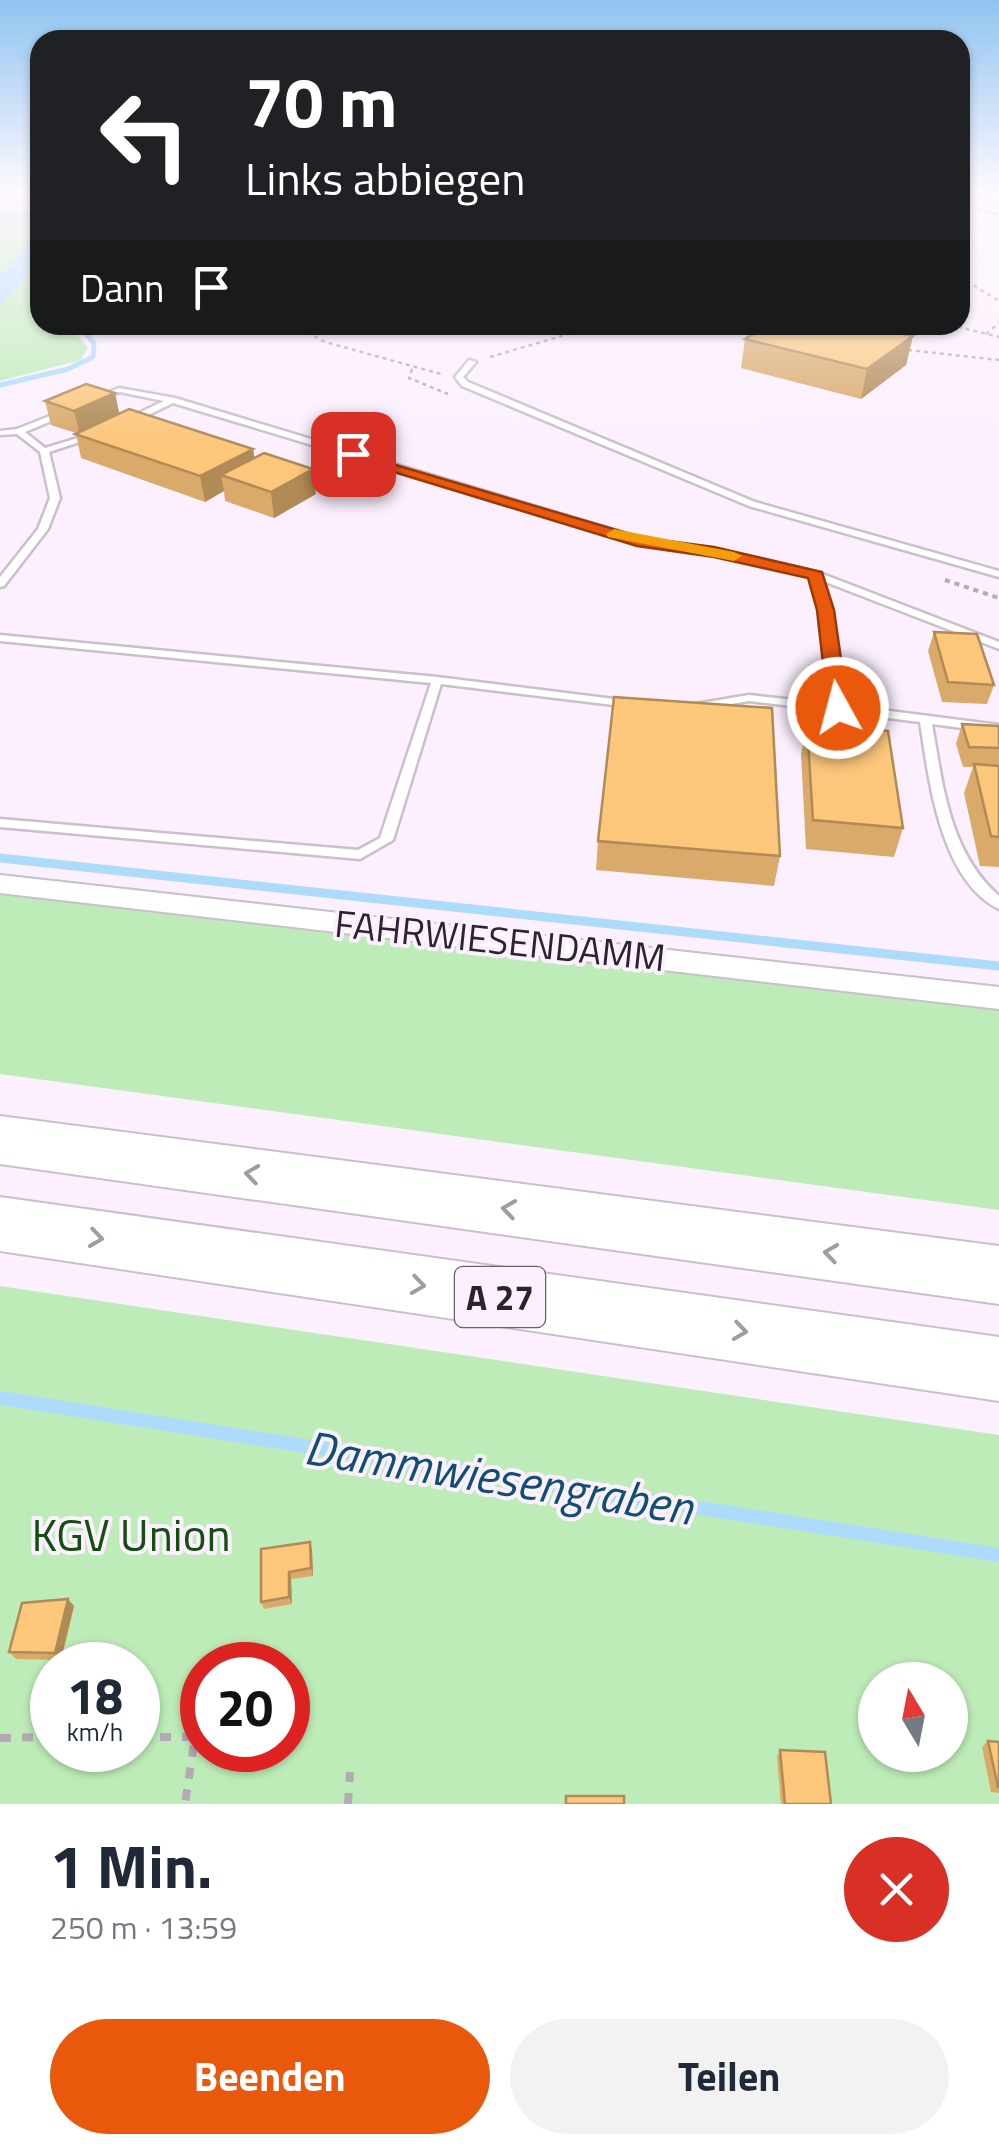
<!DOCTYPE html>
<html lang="de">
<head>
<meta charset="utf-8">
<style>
  body { margin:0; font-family:"Titillium Web",sans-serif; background:#f2f2f3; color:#1f2937; height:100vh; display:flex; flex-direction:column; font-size:38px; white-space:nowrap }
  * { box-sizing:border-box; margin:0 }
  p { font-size:32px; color:#747a83 }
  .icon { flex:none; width:55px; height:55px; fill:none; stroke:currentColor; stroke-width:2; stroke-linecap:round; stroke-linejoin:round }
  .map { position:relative; height:1804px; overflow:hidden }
  .sheet { display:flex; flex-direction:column; background:#fff; flex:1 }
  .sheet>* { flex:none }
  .banner { position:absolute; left:30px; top:30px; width:940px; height:305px; border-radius:30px; box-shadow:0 2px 8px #0004; background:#202124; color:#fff; overflow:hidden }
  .needle { width:65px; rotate:350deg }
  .tools { position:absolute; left:858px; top:1662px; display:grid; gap:20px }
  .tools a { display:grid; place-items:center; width:110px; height:110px; border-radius:50%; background:#fff; box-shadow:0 2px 8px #0004; font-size:50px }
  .speed { position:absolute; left:30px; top:1642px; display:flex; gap:20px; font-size:50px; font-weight:700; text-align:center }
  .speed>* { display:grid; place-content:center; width:130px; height:130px; border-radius:50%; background:#fff; box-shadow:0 2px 8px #0004; line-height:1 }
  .speed small { font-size:25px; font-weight:400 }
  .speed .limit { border:15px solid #d22; background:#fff; color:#111 }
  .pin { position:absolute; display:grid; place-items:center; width:85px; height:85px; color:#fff; margin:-42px; border-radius:20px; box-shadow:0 5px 15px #0006 }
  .me { position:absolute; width:110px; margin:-55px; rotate:353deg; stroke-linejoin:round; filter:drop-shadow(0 0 8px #0008) }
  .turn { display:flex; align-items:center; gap:35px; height:210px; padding:0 50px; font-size:45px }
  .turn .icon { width:130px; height:130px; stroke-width:2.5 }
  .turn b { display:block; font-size:70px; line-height:85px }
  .then { display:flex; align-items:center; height:95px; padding:0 50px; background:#0003; gap:20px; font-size:38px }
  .round { display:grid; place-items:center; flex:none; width:105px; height:105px; border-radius:52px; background:#f2f2f3 }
  .overview { display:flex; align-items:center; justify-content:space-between; height:170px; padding:0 50px }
  h1 { font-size:60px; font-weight:700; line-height:75px }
  .action { display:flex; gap:20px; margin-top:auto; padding:20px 50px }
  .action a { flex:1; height:115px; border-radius:60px; background:#ea580c; color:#fff; font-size:40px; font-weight:700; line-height:115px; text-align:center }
  .action a+a { background:#f2f2f3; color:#1f2937 }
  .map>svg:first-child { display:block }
  .green { fill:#beecb8; fill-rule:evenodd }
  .water { fill:#acdbfc }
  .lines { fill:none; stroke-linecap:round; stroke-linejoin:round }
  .stream-far3 { stroke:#acdbfc; stroke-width:4 }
  .stream-far2 { stroke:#acdbfc; stroke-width:5 }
  .stream-far1 { stroke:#acdbfc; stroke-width:9 }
  .stream { stroke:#acdbfc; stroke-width:14 }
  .lane-casing { stroke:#ccbecf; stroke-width:5 }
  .street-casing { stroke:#ccbecf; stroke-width:4 }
  .highway-casing { stroke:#ccbecf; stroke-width:4 }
  .path-far2 { stroke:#b3aab5; stroke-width:2.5; stroke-dasharray:4 4; stroke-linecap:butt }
  .path-far1 { stroke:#b3aab5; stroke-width:4; stroke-dasharray:5 5; stroke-linecap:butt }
  .path { stroke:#b3aab5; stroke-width:8; stroke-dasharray:11 11; stroke-linecap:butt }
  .lane { fill:#fff; fill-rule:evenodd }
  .street { fill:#fff; fill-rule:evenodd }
  .highway { fill:#fff; fill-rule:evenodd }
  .wall { fill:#d9aa6a }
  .shaded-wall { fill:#b08b56 }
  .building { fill:#fcc67b; stroke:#b08b56; stroke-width:2.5 }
  .oneway { stroke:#9f9da0 }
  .route { fill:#ea580c; stroke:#983908; stroke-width:2.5 }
  .slow { fill:#f59e0b }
  .labels { text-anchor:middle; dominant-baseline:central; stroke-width:8; stroke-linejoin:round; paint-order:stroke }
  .shield { fill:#fcf0fe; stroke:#69626a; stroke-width:2.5 }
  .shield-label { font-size:35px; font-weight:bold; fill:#2a252b }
  .street-label { font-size:38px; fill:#2a252b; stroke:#fcf0fe }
  .near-park-label { font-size:45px; fill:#134f0f; stroke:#fcf0fe }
  .near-water-label { font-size:48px; font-style:italic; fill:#0f4f72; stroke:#fcf0fe }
</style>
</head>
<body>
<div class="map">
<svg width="999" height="1804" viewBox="0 0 999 1804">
  <rect width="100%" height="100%" fill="#fcf0fe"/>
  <g class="green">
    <polygon points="0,191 40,191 40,231 0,275"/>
    <polygon points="40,261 40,325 69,325 88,348 81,360 0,381 0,306"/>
    <polygon points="0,873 999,985 999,1210 0,1074"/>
    <path d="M0,1286L999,1435V1804H0ZM52,1665H138V1750H52ZM202,1665H288V1750H202ZM875,1680H950V1755H875Z"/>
  </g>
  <polygon class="water" points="40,231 40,261 0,306 0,275"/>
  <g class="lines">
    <g class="stream-far3">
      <polyline points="960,193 999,202"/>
      <polyline points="0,197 40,200"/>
      <polyline points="0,215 40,212"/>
      <polyline points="0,221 40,218"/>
    </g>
    <polyline class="stream-far2" points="0,385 68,369 93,357 94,343 78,325"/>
    <polyline class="stream-far1" points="0,858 999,966"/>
    <polyline class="stream" points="0,1398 999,1555"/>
    <defs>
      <g id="lane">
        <polygon points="960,199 999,209 999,213 960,203"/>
        <polygon points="469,360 476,362 463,377 468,382 755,502 999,571 999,577 749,506 462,386 455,377"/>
        <path d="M119,388L175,398L643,539L714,549L820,573L999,642V649L823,581L830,610L843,705L999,725V733L932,724C943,786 949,852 999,896V909C940,880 929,780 920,722L749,701L695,710L689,707L695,704L749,695L832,704L820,610L812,577L714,555L639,544L173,403L132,423H126V419L164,401L120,392L99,400L95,398Z"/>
        <polygon points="65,410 68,410 68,414 25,432 45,448 91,434 95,437 49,452 60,498 48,529 4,586 0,587 0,577 38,529 50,498 40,452 17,434 0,435 0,431 17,429"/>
        <polygon points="0,635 437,677 630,701 636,704 630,707 441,684 393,840 360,859 0,827 0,819 358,850 380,838 431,683 0,641"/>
      </g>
      <polygon id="street" points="0,875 999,987 999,1009 0,893"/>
      <g id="highway">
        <polygon points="0,1116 999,1246 999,1304 0,1164"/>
        <polygon points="0,1197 999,1337 999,1401 0,1251"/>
      </g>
    </defs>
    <use href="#lane" class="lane-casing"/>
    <use href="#street" class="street-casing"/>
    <use href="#highway" class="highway-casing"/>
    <g class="path-far2">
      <polyline points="0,217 40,214"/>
      <polyline points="960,277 999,301"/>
      <polyline points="293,325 325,342 441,374"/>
      <polyline points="950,325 999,337"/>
      <polyline points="986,334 999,323"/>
      <polyline points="907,341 913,325"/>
      <polyline points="908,350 999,360"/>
      <polyline points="490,357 599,325"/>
      <polyline points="412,369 409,378 448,394"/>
    </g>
    <polyline class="path-far1" points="945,580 999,598"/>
    <g class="path">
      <polyline points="138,1737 195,1737 185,1804"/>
      <polyline points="0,1738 52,1737"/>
      <polyline points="348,1804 350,1772"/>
    </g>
    <use href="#lane" class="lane"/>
    <use href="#street" class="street"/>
    <use href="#highway" class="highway"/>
  </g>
  <g class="wall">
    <polygon points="913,336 906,365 861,399 741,368 745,339"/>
    <polygon points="115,393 119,413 253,449 254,458 316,494 274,518 225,501 224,491 205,502 81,458 76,433 51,425 45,401"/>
    <polygon points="934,632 994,685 987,704 942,702 928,651"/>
    <polygon points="962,724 999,726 999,867 980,866 964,793 973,767 963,767 956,744"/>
    <polygon points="807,725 903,828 894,857 806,849 801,754"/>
    <polygon points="598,841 780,856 774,886 596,870"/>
    <polygon points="310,1542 312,1550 313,1576 291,1579 292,1604 264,1609 261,1602"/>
    <polygon points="74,1606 61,1660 16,1659 9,1652"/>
    <polygon points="988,1741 999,1742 999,1793 991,1792 982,1747"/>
    <polygon points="780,1750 831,1804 781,1804 777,1756"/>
  </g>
  <g class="shaded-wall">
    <polygon points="913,336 906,365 861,399 867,369"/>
    <polygon points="115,393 120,417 80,435 74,411"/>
    <polygon points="253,449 257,474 221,475 224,491 205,502 200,476"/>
    <polygon points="313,469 316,494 274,518 271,492"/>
    <polygon points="310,1542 312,1550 313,1576 311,1568"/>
    <polygon points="289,1572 291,1579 292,1604 289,1597"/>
    <polygon points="68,1599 74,1606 61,1660 55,1653"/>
  </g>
  <g class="building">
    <polygon points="768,325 865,325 913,336 867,369 745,339"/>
    <polygon points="86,384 115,393 74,411 45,401"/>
    <polygon points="129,409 253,449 200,476 75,434"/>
    <polygon points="264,453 313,469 271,492 221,475"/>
    <polygon points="934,632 977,634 994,685 948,682"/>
    <polygon points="614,697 772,708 780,856 598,841"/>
    <polygon points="962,724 999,726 999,748 969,747"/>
    <polygon points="807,725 888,731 903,828 813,820"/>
    <polygon points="974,764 999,766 999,837 991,836"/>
    <polygon points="310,1542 311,1568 289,1572 289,1597 261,1602 261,1549"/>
    <polygon points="68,1599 55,1653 9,1652 22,1603"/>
    <polygon points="988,1741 999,1742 999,1787 998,1787"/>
    <polygon points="780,1750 825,1752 831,1804 785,1804"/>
    <rect x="566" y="1796" width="58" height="8"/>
  </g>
  <defs><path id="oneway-chevron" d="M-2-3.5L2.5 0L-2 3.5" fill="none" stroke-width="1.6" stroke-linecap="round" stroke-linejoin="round" transform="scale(2.5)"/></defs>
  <g class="oneway">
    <use href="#oneway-chevron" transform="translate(252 1174) rotate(-172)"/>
    <use href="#oneway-chevron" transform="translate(509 1209) rotate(-172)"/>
    <use href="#oneway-chevron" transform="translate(96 1238) rotate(8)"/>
    <use href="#oneway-chevron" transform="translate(831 1253) rotate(-172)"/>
    <use href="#oneway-chevron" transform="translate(418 1285) rotate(8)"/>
    <use href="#oneway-chevron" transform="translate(740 1331) rotate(8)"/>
  </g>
  <linearGradient id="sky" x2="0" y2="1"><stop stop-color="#90c4f0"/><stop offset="0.43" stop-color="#fef8ff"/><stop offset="1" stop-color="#fef8ff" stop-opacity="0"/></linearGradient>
  <rect width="999" height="444" fill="url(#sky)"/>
  <polygon class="route" points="348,451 644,538 714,547 822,572 834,610 848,708 838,714 828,708 817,610 808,578 714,557 637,546 348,458"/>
  <polygon class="slow" points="614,529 734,552 742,556 734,561 608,537 606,534"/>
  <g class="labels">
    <rect class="shield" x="455" y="1267" width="90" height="60" rx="8"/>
    <g class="shield-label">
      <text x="500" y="1297">A 27</text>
    </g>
    <g class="street-label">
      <text transform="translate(500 940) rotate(6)">FAHRWIESENDAMM</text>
    </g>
    <g class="near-park-label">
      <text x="131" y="1534">KGV Union</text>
    </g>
    <g class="near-water-label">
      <text transform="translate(499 1477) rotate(9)">Dammwiesengraben</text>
    </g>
  </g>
</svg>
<div class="tools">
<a><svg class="needle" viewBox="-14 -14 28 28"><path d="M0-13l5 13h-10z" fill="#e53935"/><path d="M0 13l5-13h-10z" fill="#747a83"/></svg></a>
</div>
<div class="speed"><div>18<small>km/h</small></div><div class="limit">20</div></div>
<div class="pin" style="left:353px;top:454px;background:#d93025"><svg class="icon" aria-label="arrive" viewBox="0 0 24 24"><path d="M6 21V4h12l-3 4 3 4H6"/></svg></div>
<svg class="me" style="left:838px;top:708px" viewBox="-20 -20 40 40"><circle r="17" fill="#ea580c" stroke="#fff" stroke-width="3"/><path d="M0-11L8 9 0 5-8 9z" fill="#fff"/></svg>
<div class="banner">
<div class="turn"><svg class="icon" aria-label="left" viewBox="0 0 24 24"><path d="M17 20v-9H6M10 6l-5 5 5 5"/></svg><div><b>70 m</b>Links abbiegen</div></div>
<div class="then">Dann<svg class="icon" aria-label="arrive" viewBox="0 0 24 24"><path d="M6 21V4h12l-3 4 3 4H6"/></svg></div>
</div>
</div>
<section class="sheet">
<div class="overview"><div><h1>1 Min.</h1><p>250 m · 13:59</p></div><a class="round" style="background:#d93025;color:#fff"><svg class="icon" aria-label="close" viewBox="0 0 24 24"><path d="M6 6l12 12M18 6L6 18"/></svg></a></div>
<div class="action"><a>Beenden</a><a>Teilen</a></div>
</section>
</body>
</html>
